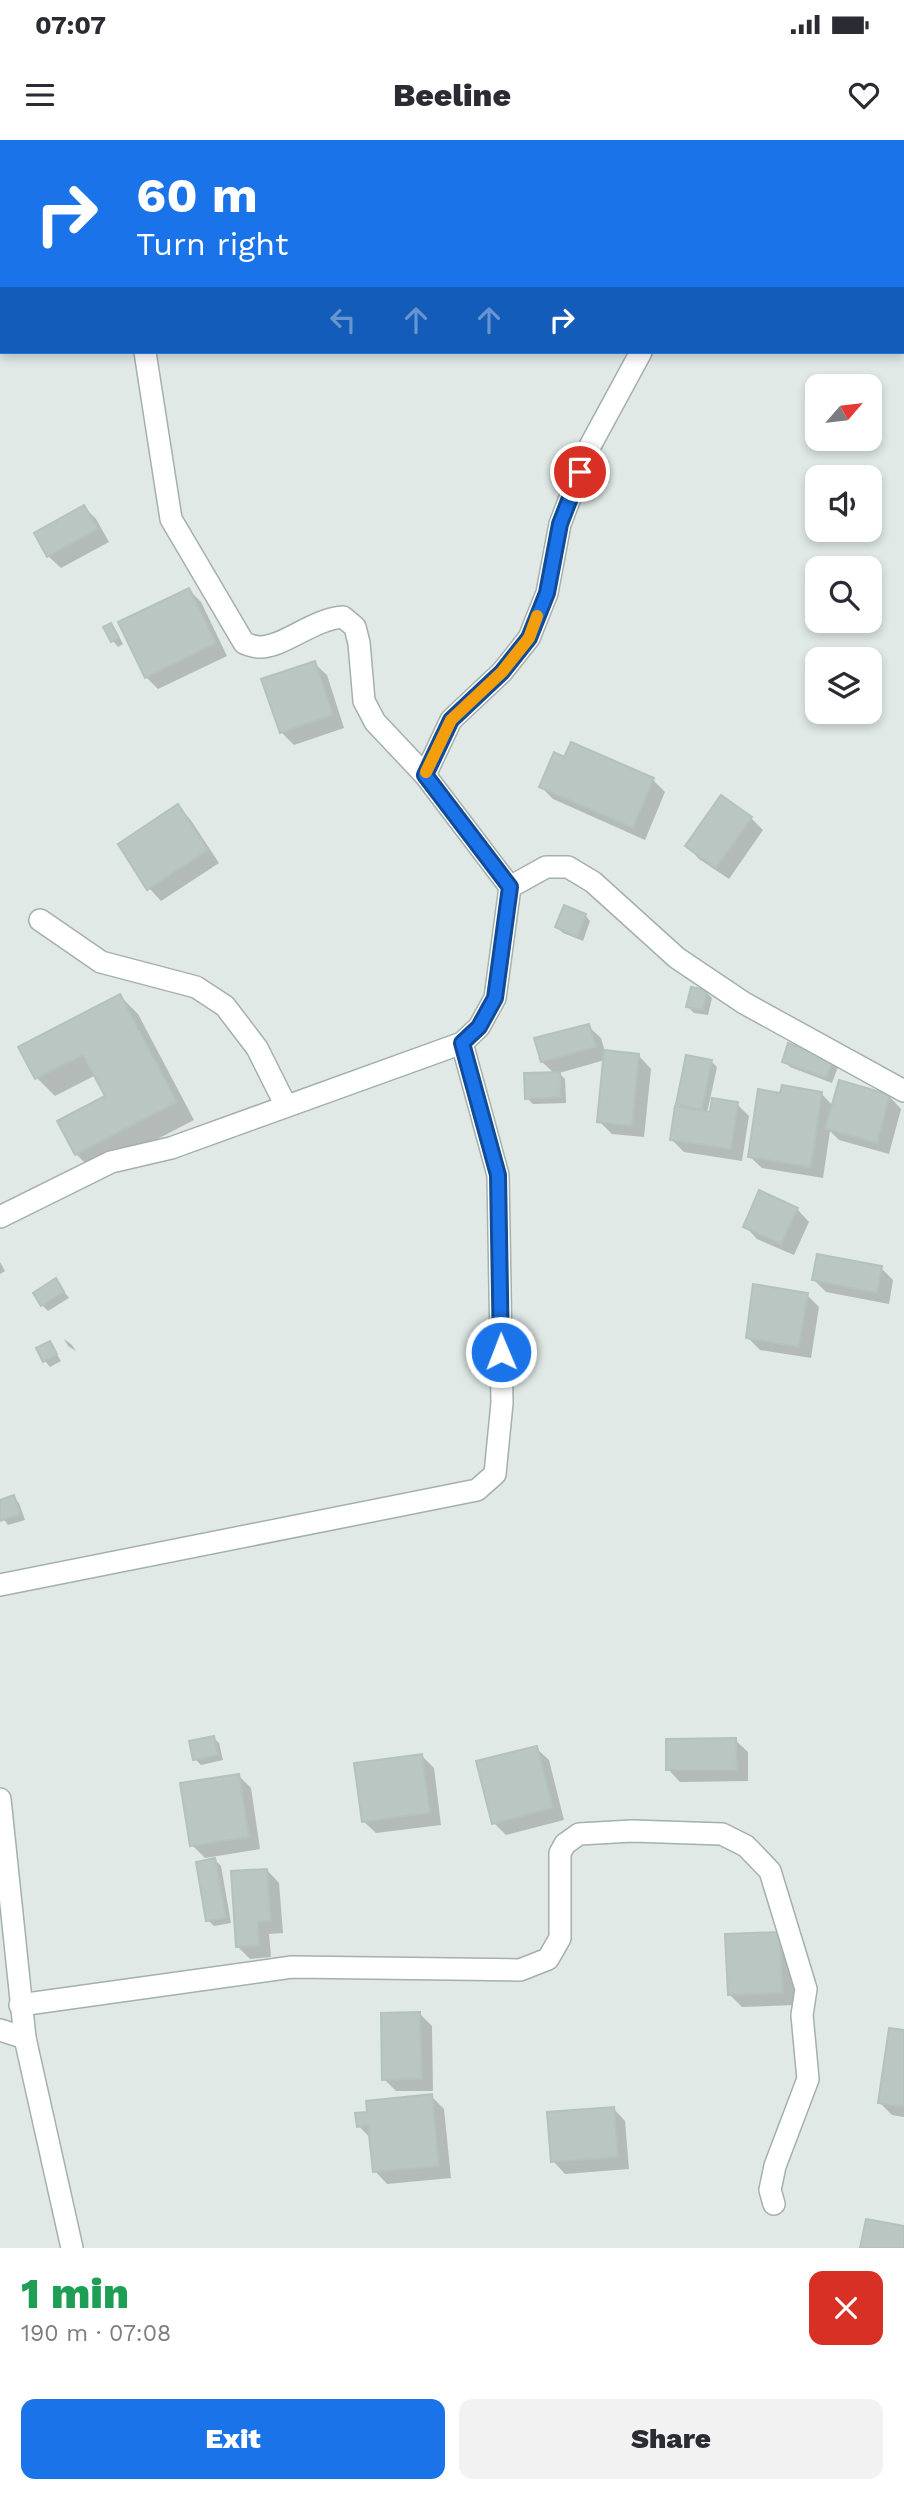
<!DOCTYPE html>
<html lang="en">
<head>
<meta charset="utf-8">
<style>
  body { margin:0; font-family:"Work Sans",sans-serif; background:#f2f2f3; color:#2b2b33; height:100vh; display:flex; flex-direction:column; font-size:26px; white-space:nowrap }
  * { box-sizing:border-box; margin:0 }
  p { font-size:23px; color:#7c7c81 }
  .icon { flex:none; width:38px; height:38px; fill:none; stroke:currentColor; stroke-width:2; stroke-linecap:round; stroke-linejoin:round }
  .map { position:relative; height:2108px; overflow:hidden }
  .details { display:flex; flex-direction:column; background:#fff; flex:1 }
  .details>* { flex:none }
  .hud { position:absolute; left:0px; top:0px; width:905px; height:214px; box-shadow:0 4px 10px #0003; background:#1a73e8; color:#fff; overflow:hidden }
  .needle { width:46px; rotate:62deg }
  .buttons { position:absolute; left:805px; top:234px; display:grid; gap:14px }
  .buttons a { display:grid; place-items:center; width:77px; height:77px; border-radius:14px; background:#fff; box-shadow:0 4px 10px #0003; font-size:35px }
  .pin { position:absolute; display:grid; place-items:center; width:60px; height:60px; color:#fff; margin:-30px; border:4px solid #fff; border-radius:50%; box-shadow:0 2px 7px #0007 }
  .me { position:absolute; width:77px; margin:-38px; rotate:359deg; stroke-linejoin:round; filter:drop-shadow(0 0 5px #0008) }
  .turn { display:flex; align-items:center; gap:24px; height:147px; padding:0 21px; font-size:32px }
  .turn .icon { width:91px; height:91px; stroke-width:2.5 }
  .turn b { display:block; font-size:49px; line-height:60px }
  .lanes { display:flex; align-items:center; height:66px; padding:0 21px; background:#0003; justify-content:center; gap:35px; direction:ltr }
  .lanes .off { opacity:.35 }
  .round { display:grid; place-items:center; flex:none; width:74px; height:74px; border-radius:14px; background:#f2f2f3 }
  .summary { display:flex; align-items:center; justify-content:space-between; height:119px; padding:0 21px }
  h1 { font-size:42px; font-weight:800; line-height:52px; color:#1e9e55 }
  .cta { display:flex; gap:14px; margin-top:auto; padding:14px 21px }
  .cta a { flex:1; height:80px; border-radius:14px; background:#1a73e8; color:#fff; font-size:28px; font-weight:800; line-height:80px; text-align:center }
  .cta a+a { background:#f2f2f3; color:#2b2b33 }
  .status { display:flex; justify-content:space-between; align-items:center; height:49px; padding:0 35px; background:#fff; direction:ltr }
  .status svg { height:19px; fill:currentColor }
  header { display:flex; justify-content:space-between; align-items:center; height:91px; padding:0 21px; background:#fff; font-size:32px; font-weight:800 }
  .map>svg:first-child { display:block }
  .shadow { fill:#0003 }
  .building { fill:#b9c6c1; stroke:#b3c2bc; stroke-width:2 }
  .lines { fill:none; stroke-linecap:round; stroke-linejoin:round }
  .service-casing { stroke:#a4b0ac; stroke-width:24 }
  .minor-casing { stroke:#a4b0ac; stroke-width:24 }
  .tertiary-casing { stroke:#a4b0ac; stroke-width:24 }
  .service { stroke:#fff; stroke-width:21 }
  .minor { stroke:#fff; stroke-width:21 }
  .tertiary { stroke:#fff; stroke-width:21 }
  .route-casing { stroke:#114b97; stroke-width:18 }
  .route { stroke:#1a73e8; stroke-width:12 }
  .slow { stroke:#f59e0b; stroke-width:12 }
</style>
</head>
<body>
<div class="status"><b>07:07</b><svg viewBox="0 0 49 12"><path d="M0 12V9h3v3zM5 12V6h3v6zM10 12V3h3v9zM15 12V0h3v12zM26 1h20v11H26zM47 4h2v5h-2z"/></svg></div>
<header><svg class="icon" aria-label="menu" viewBox="0 0 24 24"><path d="M4 6h16M4 12h16M4 18h16"/></svg>Beeline<svg class="icon" aria-label="heart" viewBox="0 0 24 24"><path d="M12 20l-8-8c-3-5 5-10 8-4 3-6 11-1 8 4z"/></svg></header>
<div class="map">
<svg width="904" height="2108" viewBox="0 0 904 2108">
  <rect width="100%" height="100%" fill="#e0e9e5"/>
  <g class="shadow">
    <polygon points="84,367 96,379 109,402 61,428 48,416"/>
    <polygon points="189,450 201,462 227,516 158,549 146,537"/>
    <polygon points="110,485 116,491 123,504 118,507 113,501"/>
    <polygon points="314,523 327,535 344,588 294,605 281,592"/>
    <polygon points="565,619 653,640 665,652 645,700 553,659 541,647"/>
    <polygon points="178,667 190,679 219,723 161,761 149,748"/>
    <polygon points="751,678 763,690 729,739 699,719 687,706"/>
    <polygon points="585,775 590,781 583,801 563,793 557,787"/>
    <polygon points="706,852 712,858 708,875 694,873 688,867"/>
    <polygon points="120,856 138,874 194,980 94,1032 76,1014 108,957 96,935 55,956 37,938 20,907"/>
    <polygon points="588,886 601,898 605,912 639,916 651,929 644,997 612,994 599,981 605,920 559,933 565,939 566,963 533,964 527,958 555,934 542,922"/>
    <polygon points="711,921 717,927 707,973 737,964 749,976 742,1021 684,1012 672,1000 683,969 678,964"/>
    <polygon points="784,921 832,921 838,927 832,943 790,927"/>
    <polygon points="821,953 833,966 889,956 901,969 889,1014 839,1000 830,991 823,1038 762,1028 749,1016 782,955"/>
    <polygon points="797,1069 809,1082 794,1115 757,1099 745,1086"/>
    <polygon points="0,1122 5,1131 0,1134"/>
    <polygon points="881,1128 893,1140 889,1164 826,1152 814,1140"/>
    <polygon points="56,1141 69,1158 48,1171 42,1165"/>
    <polygon points="807,1155 819,1167 811,1218 760,1210 748,1198"/>
    <polygon points="64,1199 72,1205 76,1211 68,1206"/>
    <polygon points="50,1203 61,1221 50,1227 45,1221"/>
    <polygon points="13,1357 19,1363 25,1380 8,1385 0,1374 0,1361"/>
    <polygon points="213,1597 219,1603 223,1620 201,1625 195,1619"/>
    <polygon points="735,1600 748,1612 748,1641 680,1642 668,1629"/>
    <polygon points="536,1608 549,1620 564,1680 506,1695 494,1683"/>
    <polygon points="422,1616 434,1628 441,1685 376,1693 363,1681"/>
    <polygon points="239,1636 251,1648 260,1709 205,1718 192,1705"/>
    <polygon points="215,1720 221,1726 231,1783 214,1786 208,1780"/>
    <polygon points="267,1730 279,1743 283,1793 269,1794 271,1817 250,1819 237,1806"/>
    <polygon points="779,1793 792,1806 795,1865 742,1867 730,1855"/>
    <polygon points="420,1874 432,1886 433,1951 396,1951 384,1939"/>
    <polygon points="904,1892 904,1977 892,1975 880,1963"/>
    <polygon points="431,1956 444,1969 451,2038 387,2044 375,2031 371,1999 359,1986"/>
    <polygon points="613,1968 625,1981 629,2029 565,2034 553,2021"/>
  </g>
  <g class="building">
    <polygon points="84,365 98,389 47,417 34,393"/>
    <polygon points="189,448 216,503 145,538 118,482"/>
    <polygon points="111,483 119,498 111,502 103,487"/>
    <polygon points="315,521 333,575 280,593 261,539"/>
    <polygon points="571,602 654,638 633,688 539,647 554,612 564,617"/>
    <polygon points="721,655 752,677 716,728 685,706"/>
    <polygon points="178,664 208,710 147,750 118,704"/>
    <polygon points="564,765 586,774 577,797 555,787"/>
    <polygon points="691,847 707,850 703,870 686,867"/>
    <polygon points="120,854 177,962 75,1015 57,981 105,956 83,915 35,939 18,907"/>
    <polygon points="589,884 596,907 541,922 534,898"/>
    <polygon points="788,903 833,920 826,938 782,922"/>
    <polygon points="604,910 639,914 632,986 597,982"/>
    <polygon points="686,915 712,920 702,970 676,964"/>
    <polygon points="560,932 561,957 525,959 524,933"/>
    <polygon points="839,940 890,955 877,1003 825,989"/>
    <polygon points="782,945 822,952 811,1027 748,1017 758,949 780,953"/>
    <polygon points="712,958 738,962 731,1009 670,1000 675,966 710,972"/>
    <polygon points="759,1050 798,1068 781,1104 743,1087"/>
    <polygon points="817,1114 882,1126 877,1153 812,1140"/>
    <polygon points="56,1138 64,1152 41,1166 33,1153"/>
    <polygon points="753,1144 808,1153 799,1207 746,1198"/>
    <polygon points="50,1201 57,1214 43,1222 36,1208"/>
    <polygon points="14,1355 20,1374 0,1381 0,1360"/>
    <polygon points="214,1596 218,1615 193,1620 189,1601"/>
    <polygon points="736,1598 737,1630 666,1630 666,1599"/>
    <polygon points="537,1606 553,1668 492,1684 476,1621"/>
    <polygon points="422,1614 430,1673 362,1682 354,1623"/>
    <polygon points="239,1634 249,1697 190,1706 180,1643"/>
    <polygon points="215,1718 226,1778 206,1781 196,1722"/>
    <polygon points="267,1729 271,1781 258,1782 259,1806 236,1807 231,1731"/>
    <polygon points="780,1792 783,1853 728,1855 725,1794"/>
    <polygon points="420,1872 422,1939 382,1940 381,1873"/>
    <polygon points="889,1888 904,1890 904,1967 878,1963"/>
    <polygon points="432,1954 439,2026 373,2032 368,1986 357,1987 355,1973 367,1972 366,1961"/>
    <polygon points="614,1967 618,2017 551,2022 547,1972"/>
    <polygon points="866,2079 904,2086 904,2108 860,2108"/>
  </g>
  <g class="lines">
    <defs>
      <g id="service">
        <polyline points="425,635 451,580 502,532 529,498 547,453 560,384 590,306 641,212"/>
        <polyline points="40,780 101,822 196,847 225,866 257,908 286,966"/>
      </g>
      <g id="minor">
        <path d="M145,212L171,379L244,503C249,505 255,507 260,507C284,507 313,479 343,477L355,487L359,503L364,561L375,582L425,635L510,747"/>
        <polyline points="0,1077 111,1022 171,1008 462,903 479,887 495,858 510,747 546,727 568,727 593,742 677,818 744,863 904,951"/>
        <polyline points="0,1445 477,1350 495,1334 502,1263 498,1035 462,903"/>
        <polyline points="20,1865 292,1827 520,1830 548,1819 560,1798 560,1713 565,1704 579,1694 632,1691 722,1694 746,1706 770,1731 806,1849 802,1875 808,1939 775,2026 770,2050 774,2064"/>
        <polyline points="0,1890 25,1898"/>
      </g>
      <polyline id="tertiary" points="0,1659 25,1898 72,2108"/>
    </defs>
    <use href="#service" class="service-casing"/>
    <use href="#minor" class="minor-casing"/>
    <use href="#tertiary" class="tertiary-casing"/>
    <use href="#service" class="service"/>
    <use href="#minor" class="minor"/>
    <use href="#tertiary" class="tertiary"/>
  </g>
  <g class="lines">
    <defs>
      <polyline id="route" points="501,1212 498,1035 462,903 479,887 495,858 510,747 425,635 451,580 502,532 529,498 547,453 560,384 580,332"/>
    </defs>
    <use href="#route" class="route-casing"/>
    <use href="#route" class="route"/>
    <polyline class="slow" points="426,632 451,580 502,532 529,498 537,476"/>
  </g>
</svg>
<div class="buttons">
<a><svg class="needle" viewBox="-14 -14 28 28"><path d="M0-13l5 13h-10z" fill="#e53935"/><path d="M0 13l5-13h-10z" fill="#7c7c81"/></svg></a>
<a><svg class="icon" aria-label="sound" viewBox="0 0 24 24"><path d="M4 9h4l5-4v14l-5-4H4zM17 9q2 3 0 6"/></svg></a>
<a><svg class="icon" aria-label="search" viewBox="0 0 24 24"><circle cx="10" cy="10" r="6"/><path d="M15 15l6 6"/></svg></a>
<a><svg class="icon" aria-label="layers" viewBox="0 0 24 24"><path d="M12 4l9 5-9 5-9-5zM3 14l9 5 9-5"/></svg></a>
</div>
<div class="pin" style="left:580px;top:332px;background:#d93025"><svg class="icon" aria-label="arrive" viewBox="0 0 24 24"><path d="M6 21V4h12l-3 4 3 4H6"/></svg></div>
<svg class="me" style="left:501px;top:1212px" viewBox="-20 -20 40 40"><circle r="17" fill="#1a73e8" stroke="#fff" stroke-width="3"/><path d="M0-11L8 9 0 5-8 9z" fill="#fff"/></svg>
<div class="hud">
<div class="turn"><svg class="icon" aria-label="right" viewBox="0 0 24 24"><path d="M7 20v-9h11M14 6l5 5-5 5"/></svg><div><b>60 m</b>Turn right</div></div>
<div class="lanes"><svg class="icon off" aria-label="left" viewBox="0 0 24 24"><path d="M17 20v-9H6M10 6l-5 5 5 5"/></svg><svg class="icon off" aria-label="ahead" viewBox="0 0 24 24"><path d="M12 20V5M6 11l6-6 6 6"/></svg><svg class="icon off" aria-label="ahead" viewBox="0 0 24 24"><path d="M12 20V5M6 11l6-6 6 6"/></svg><svg class="icon" aria-label="right" viewBox="0 0 24 24"><path d="M7 20v-9h11M14 6l5 5-5 5"/></svg></div>
</div>
</div>
<section class="details">
<div class="summary"><div><h1>1 min</h1><p>190 m · 07:08</p></div><a class="round" style="background:#d93025;color:#fff"><svg class="icon" aria-label="close" viewBox="0 0 24 24"><path d="M6 6l12 12M18 6L6 18"/></svg></a></div>
<div class="cta"><a>Exit</a><a>Share</a></div>
</section>
</body>
</html>
